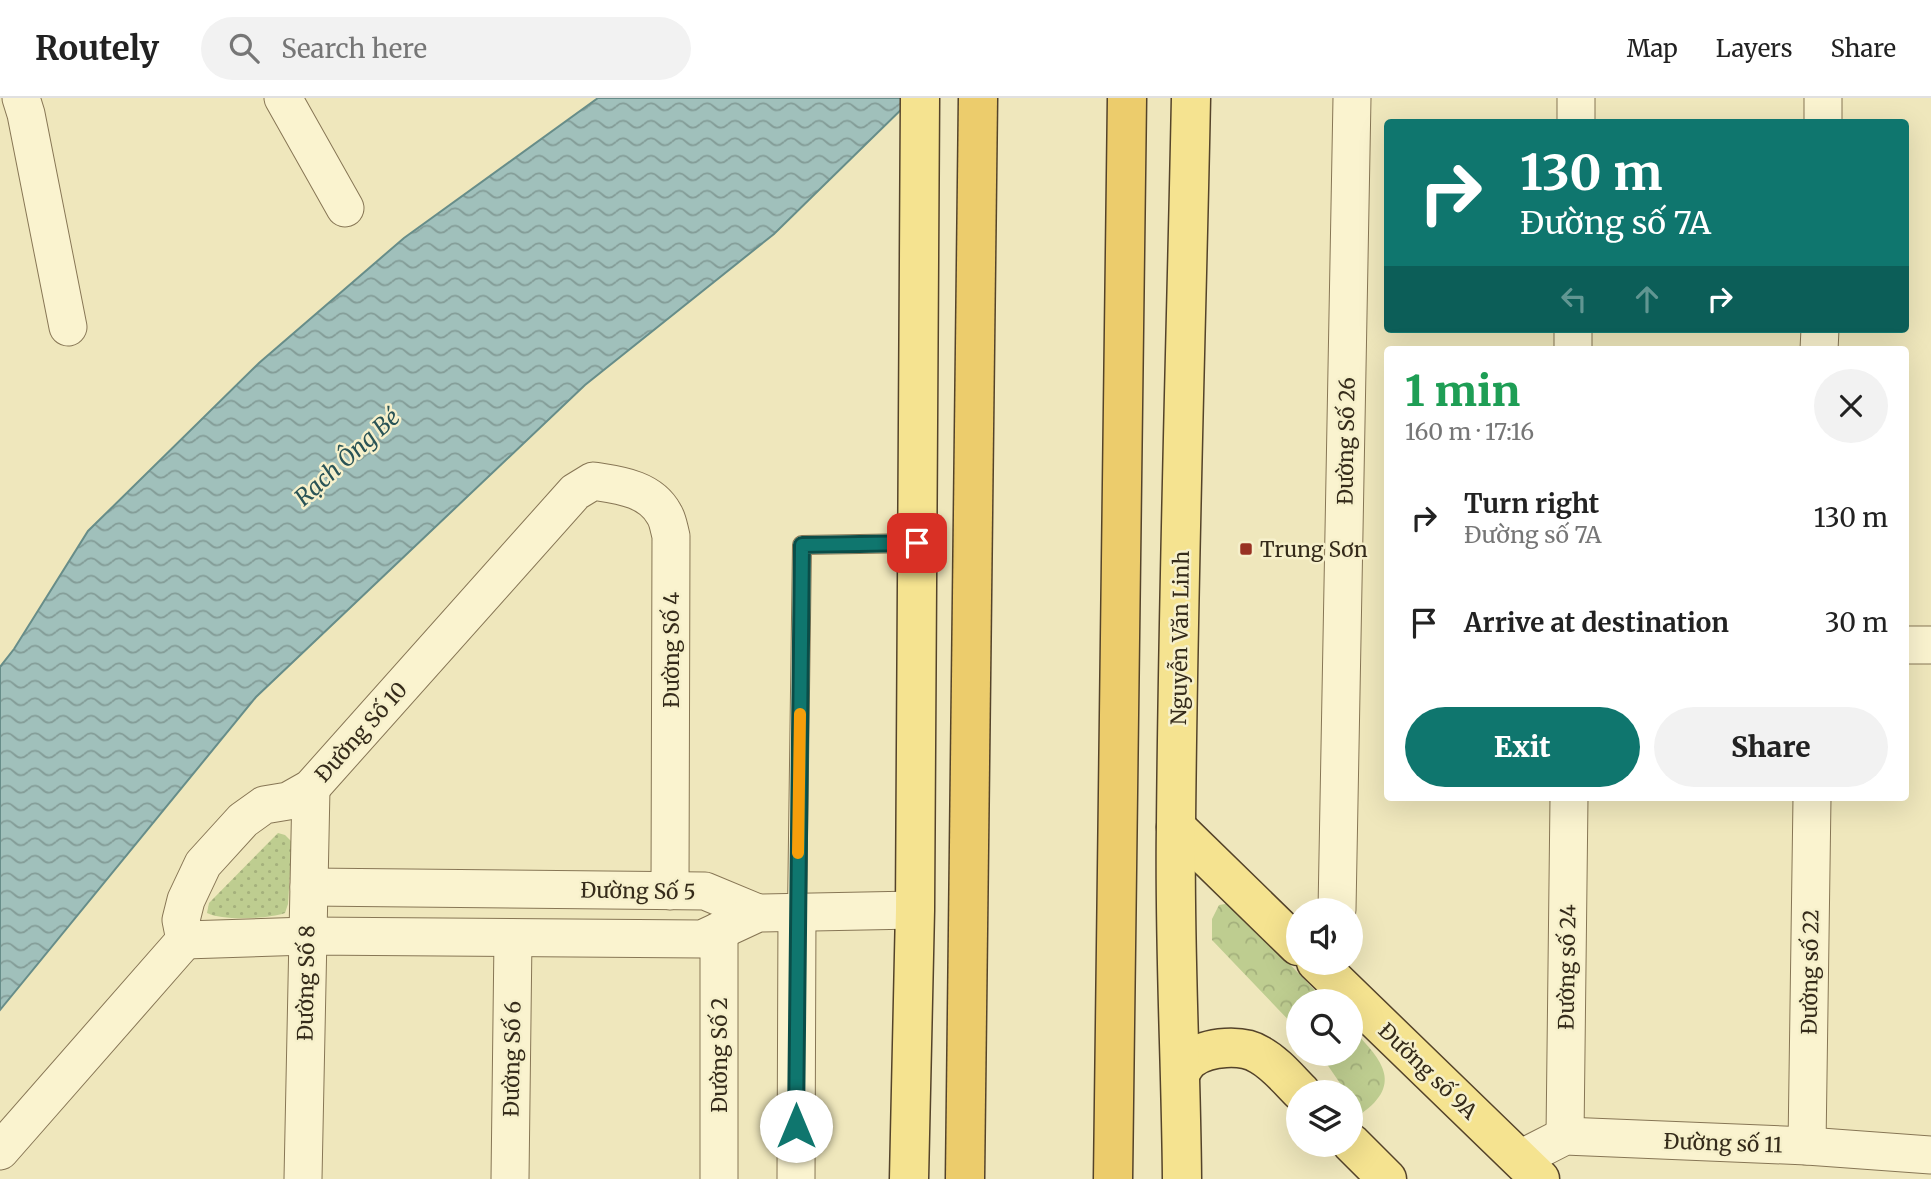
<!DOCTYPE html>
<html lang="en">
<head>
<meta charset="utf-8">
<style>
  body { margin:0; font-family:Merriweather,serif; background:#f2f2f2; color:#222; height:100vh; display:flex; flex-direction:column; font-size:26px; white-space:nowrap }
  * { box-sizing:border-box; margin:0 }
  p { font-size:23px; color:#767676 }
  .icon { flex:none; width:38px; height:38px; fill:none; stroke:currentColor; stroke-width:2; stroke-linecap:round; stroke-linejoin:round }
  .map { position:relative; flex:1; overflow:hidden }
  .panel { position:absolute; left:1384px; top:248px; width:525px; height:455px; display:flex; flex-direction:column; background:#fff; border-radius:7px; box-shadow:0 7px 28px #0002 }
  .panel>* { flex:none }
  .banner { position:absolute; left:1384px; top:21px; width:525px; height:214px; border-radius:7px; box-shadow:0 7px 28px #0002; background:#0f766e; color:#fff; overflow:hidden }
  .buttons { position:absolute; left:1286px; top:800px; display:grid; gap:14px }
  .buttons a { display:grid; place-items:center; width:77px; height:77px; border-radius:50%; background:#fff; box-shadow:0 7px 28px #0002; font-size:35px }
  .pin { position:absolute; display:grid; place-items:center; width:60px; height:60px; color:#fff; margin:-30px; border-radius:14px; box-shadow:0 4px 10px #0006 }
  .me { position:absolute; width:77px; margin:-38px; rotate:0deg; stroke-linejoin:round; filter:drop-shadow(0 0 5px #0008) }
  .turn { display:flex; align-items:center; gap:24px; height:147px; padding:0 21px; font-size:32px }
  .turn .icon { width:91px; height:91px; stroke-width:2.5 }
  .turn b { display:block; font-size:49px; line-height:60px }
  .lanes { display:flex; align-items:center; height:66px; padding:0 21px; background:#0003; justify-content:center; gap:35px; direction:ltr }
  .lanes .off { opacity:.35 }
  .round { display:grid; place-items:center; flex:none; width:74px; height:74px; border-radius:37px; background:#f2f2f2 }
  .head { display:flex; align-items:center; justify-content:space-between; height:119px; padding:0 21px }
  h1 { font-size:42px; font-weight:800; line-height:52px; color:#1e9e55 }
  .button { display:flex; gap:14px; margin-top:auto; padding:14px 21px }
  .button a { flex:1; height:80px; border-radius:42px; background:#0f766e; color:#fff; font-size:28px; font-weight:800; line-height:80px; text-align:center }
  .button a+a { background:#f2f2f2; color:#222 }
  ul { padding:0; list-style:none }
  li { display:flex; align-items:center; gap:21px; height:105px; padding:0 21px }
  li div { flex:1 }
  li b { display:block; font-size:26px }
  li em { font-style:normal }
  header { display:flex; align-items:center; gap:42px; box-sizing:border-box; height:98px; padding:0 35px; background:#fff; border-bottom:2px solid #e0e0e0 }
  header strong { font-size:33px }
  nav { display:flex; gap:38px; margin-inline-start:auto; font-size:24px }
  .search { width:490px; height:63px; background:#f2f2f2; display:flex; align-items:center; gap:18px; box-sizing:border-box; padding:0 24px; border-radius:38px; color:#767676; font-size:26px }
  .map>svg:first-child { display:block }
  .grass { fill:url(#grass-dots) }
  .forest { fill:url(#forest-crowns) }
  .water { fill:url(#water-waves); stroke:#678d89; stroke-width:2 }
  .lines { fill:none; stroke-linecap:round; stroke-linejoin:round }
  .service-casing { stroke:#877655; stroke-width:20 }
  .minor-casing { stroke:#877655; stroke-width:39 }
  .primary-casing { stroke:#54432a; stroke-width:41 }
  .trunk-casing { stroke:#54432a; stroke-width:41 }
  .service { stroke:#faf3cf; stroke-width:18 }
  .minor { stroke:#faf3cf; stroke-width:37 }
  .primary { stroke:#f5e390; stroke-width:38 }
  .trunk { stroke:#eccc6c; stroke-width:38 }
  .route-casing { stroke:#0a4d48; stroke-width:18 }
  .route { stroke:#0f766e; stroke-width:12 }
  .slow { stroke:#f59e0b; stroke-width:12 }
  .poi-dot { fill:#983223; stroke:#f6f0cb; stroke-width:2.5 }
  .labels { text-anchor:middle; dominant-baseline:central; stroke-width:5; stroke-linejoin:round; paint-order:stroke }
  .street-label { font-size:21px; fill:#352b1a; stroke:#f6f0cb }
  .poi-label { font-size:21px; fill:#352b1a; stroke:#f6f0cb; text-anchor:start }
  .water-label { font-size:23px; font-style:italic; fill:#295356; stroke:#f6f0cb }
</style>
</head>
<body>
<header>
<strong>Routely</strong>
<div class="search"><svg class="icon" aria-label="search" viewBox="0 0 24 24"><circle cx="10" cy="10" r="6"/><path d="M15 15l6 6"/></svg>Search here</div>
<nav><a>Map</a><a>Layers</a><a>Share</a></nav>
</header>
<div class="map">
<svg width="1931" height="1081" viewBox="0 0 1931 1081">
  <defs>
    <pattern id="grass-dots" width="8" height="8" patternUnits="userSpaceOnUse" patternTransform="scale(1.75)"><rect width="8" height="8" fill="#becd90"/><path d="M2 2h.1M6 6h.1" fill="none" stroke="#a4b07c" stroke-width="1.8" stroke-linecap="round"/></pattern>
    <pattern id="forest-crowns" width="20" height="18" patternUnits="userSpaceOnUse" patternTransform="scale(1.75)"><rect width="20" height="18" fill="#becd90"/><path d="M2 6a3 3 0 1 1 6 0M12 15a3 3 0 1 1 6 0" fill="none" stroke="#a4b07c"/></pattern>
    <pattern id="water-waves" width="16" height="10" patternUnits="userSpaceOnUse" patternTransform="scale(1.75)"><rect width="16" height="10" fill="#a0c0bb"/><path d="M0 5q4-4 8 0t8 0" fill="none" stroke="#839c97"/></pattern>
  </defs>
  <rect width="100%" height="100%" fill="#efe7bc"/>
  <path class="grass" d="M278,735L285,737L292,744L288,806L285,815C267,821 223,823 207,815L209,805Z"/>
  <g class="forest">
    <polygon points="1231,805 1325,903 1298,903 1298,932 1212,842 1212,821 1219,807"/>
    <path d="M1351,930C1380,960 1405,985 1361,1016L1351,1002V994H1346L1320,956H1351Z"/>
  </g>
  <polygon class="water" points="598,0 913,0 774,136 585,287 256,599 0,912 0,569 14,551 88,433 259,265 404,140"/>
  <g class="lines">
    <defs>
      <polyline id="service" points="797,814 802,447 917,445"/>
      <g id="minor">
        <polyline points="21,0 26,16 68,229"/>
        <polyline points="283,0 345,110"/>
        <polyline points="1576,24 1576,0"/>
        <polyline points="1823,24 1823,0"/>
        <polyline points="1573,252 1573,231"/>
        <polyline points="1819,252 1820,231"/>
        <polyline points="1906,547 1931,547"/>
        <polyline points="309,789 705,793 758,815"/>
        <polyline points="1337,812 1352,0"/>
        <polyline points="185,842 307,838 702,841 758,815 915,812"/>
        <polyline points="1565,1038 1569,700"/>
        <polyline points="1807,1048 1812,700"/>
        <path d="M0,1053L185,842L181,822L186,802L203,766L243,722L264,707L288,703L311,690L575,394L593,383C618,387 650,390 664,416C668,422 669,431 671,438L670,793"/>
        <polyline points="1520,1061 1565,1038 1807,1048 1931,1057"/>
        <polyline points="303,1081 311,690"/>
        <polyline points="510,1081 513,840"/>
        <polyline points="719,1081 719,833"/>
        <polyline points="796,1081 797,814"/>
      </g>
      <g id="primary">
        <polyline points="1176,729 1298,848"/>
        <polyline points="1316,864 1540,1081"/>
        <path d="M1181,974C1184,969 1187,964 1191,961C1208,948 1243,946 1260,957C1276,966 1288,981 1301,994"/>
        <polyline points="1351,1045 1387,1081"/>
        <polyline points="909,1081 915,812 920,0"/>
        <path d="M1182,1081C1181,963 1174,846 1176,728C1178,485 1186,243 1191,0"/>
      </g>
      <g id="trunk">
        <polyline points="965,1081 978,0"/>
        <polyline points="1113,1081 1127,0"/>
      </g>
    </defs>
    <use href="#service" class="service-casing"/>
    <use href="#minor" class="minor-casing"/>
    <use href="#primary" class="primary-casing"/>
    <use href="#trunk" class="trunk-casing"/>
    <use href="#service" class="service"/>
    <use href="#minor" class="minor"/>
    <use href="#primary" class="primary"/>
    <use href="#trunk" class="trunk"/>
  </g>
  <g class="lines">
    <defs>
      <polyline id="route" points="796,1028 802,447 917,445"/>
    </defs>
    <use href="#route" class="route-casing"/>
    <use href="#route" class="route"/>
    <polyline class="slow" points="798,755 800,616"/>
  </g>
  <rect class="poi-dot" x="1239" y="444" width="14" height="14" rx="3.5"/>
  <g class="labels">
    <g class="street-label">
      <text transform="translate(1346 343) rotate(-89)">Đường Số 26</text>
      <text transform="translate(1180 540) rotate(-89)">Nguyễn Văn Linh</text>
      <text transform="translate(671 552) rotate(-90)">Đường Số 4</text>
      <text transform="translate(361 634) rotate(-48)">Đường Số 10</text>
      <text transform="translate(638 793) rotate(1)">Đường Số 5</text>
      <text transform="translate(1567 869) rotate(-89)">Đường số 24</text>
      <text transform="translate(1810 874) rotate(-89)">Đường số 22</text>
      <text transform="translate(306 885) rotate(-89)">Đường Số 8</text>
      <text transform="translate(719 957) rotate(-90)">Đường Số 2</text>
      <text transform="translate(512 961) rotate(-89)">Đường Số 6</text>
      <text transform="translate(1428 973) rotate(44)">Đường số 9A</text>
      <text transform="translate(1723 1045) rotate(2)">Đường số 11</text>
    </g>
    <g class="poi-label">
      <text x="1260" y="451">Trung Sơn</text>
    </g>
    <g class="water-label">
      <text transform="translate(347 359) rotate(-42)">Rạch Ông Bé</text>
    </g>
  </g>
</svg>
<div class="buttons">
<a><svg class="icon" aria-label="sound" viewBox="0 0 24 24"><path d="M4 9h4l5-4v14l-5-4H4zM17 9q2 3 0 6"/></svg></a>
<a><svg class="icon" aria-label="search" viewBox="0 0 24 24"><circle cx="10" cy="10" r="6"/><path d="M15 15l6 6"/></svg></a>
<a><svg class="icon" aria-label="layers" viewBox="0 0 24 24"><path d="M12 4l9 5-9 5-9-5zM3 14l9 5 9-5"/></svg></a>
</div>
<div class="pin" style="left:917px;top:445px;background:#d93025"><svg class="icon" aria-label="arrive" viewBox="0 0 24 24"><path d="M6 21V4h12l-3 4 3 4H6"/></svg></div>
<svg class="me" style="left:796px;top:1028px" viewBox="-20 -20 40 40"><circle r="19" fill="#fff"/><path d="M0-13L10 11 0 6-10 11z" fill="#0f766e"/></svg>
<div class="banner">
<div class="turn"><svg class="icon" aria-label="right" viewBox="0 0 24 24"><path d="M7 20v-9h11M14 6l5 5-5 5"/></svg><div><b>130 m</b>Đường số 7A</div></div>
<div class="lanes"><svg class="icon off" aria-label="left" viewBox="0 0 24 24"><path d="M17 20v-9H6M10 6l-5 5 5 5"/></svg><svg class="icon off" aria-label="ahead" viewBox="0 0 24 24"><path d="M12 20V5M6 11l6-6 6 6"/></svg><svg class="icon" aria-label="right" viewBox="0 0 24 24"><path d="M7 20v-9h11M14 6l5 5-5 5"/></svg></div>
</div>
<section class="panel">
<div class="head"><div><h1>1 min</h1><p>160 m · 17:16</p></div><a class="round"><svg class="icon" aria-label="close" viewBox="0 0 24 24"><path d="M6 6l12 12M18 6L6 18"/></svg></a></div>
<ul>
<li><svg class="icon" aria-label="right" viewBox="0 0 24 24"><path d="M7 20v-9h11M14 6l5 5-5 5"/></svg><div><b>Turn right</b><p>Đường số 7A</p></div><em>130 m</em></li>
<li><svg class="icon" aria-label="arrive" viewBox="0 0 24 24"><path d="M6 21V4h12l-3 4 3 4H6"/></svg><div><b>Arrive at destination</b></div><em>30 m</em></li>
</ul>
<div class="button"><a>Exit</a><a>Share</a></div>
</section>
</div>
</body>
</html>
